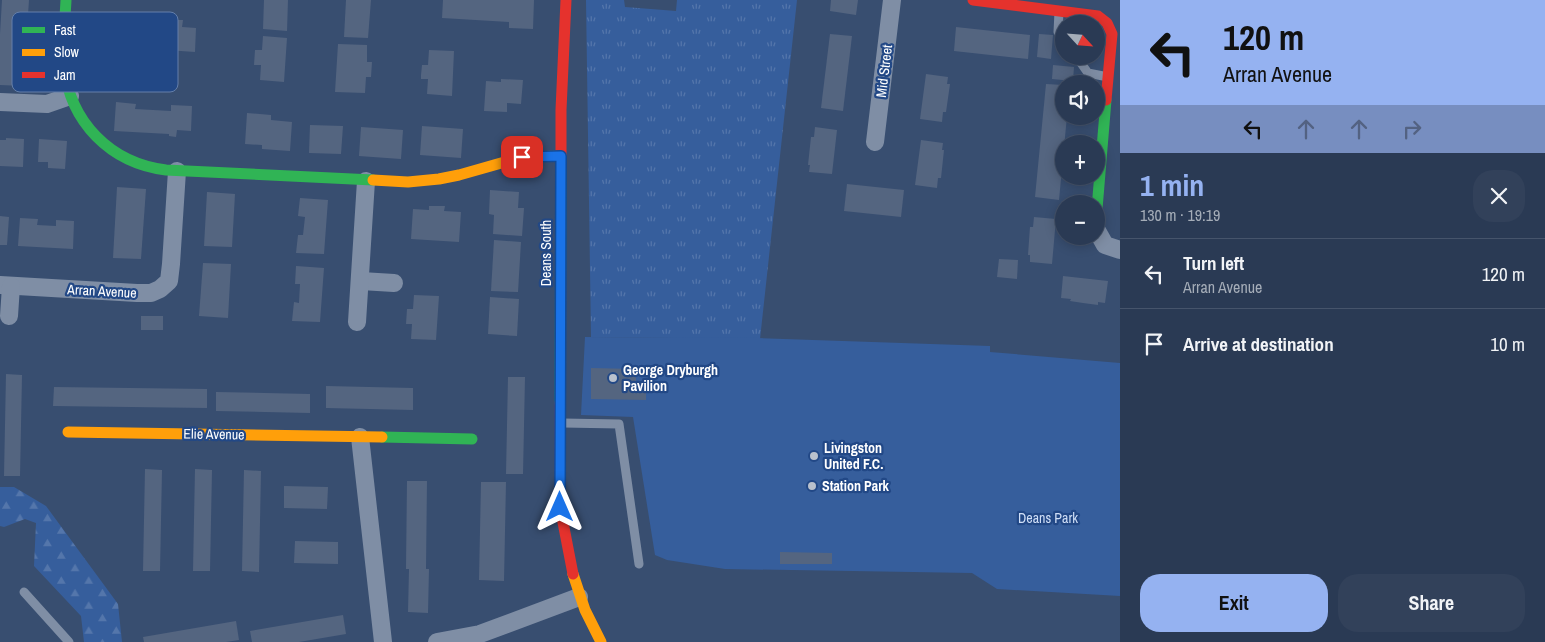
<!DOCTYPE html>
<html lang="en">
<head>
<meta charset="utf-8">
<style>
  body { margin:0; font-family:"Archivo Narrow",sans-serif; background:#32415a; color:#f1f3f6; height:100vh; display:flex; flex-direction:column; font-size:19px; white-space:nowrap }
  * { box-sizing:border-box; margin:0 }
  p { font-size:16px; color:#a5adb8 }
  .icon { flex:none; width:28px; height:28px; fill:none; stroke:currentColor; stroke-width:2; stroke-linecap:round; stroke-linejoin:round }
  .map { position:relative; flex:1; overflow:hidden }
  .drawer { display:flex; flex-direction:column; background:#2a3a54; width:425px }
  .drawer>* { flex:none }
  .guide { background:#95b2f1; color:#111; overflow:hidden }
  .needle { width:32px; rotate:116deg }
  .controls { position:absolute; left:1055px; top:15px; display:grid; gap:10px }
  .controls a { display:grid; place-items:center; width:50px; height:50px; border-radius:50%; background:#2a3a54; box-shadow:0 2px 12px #0003,0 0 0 1px #46546b; font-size:25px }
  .pin { position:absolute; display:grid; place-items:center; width:42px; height:42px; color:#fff; margin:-21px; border-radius:10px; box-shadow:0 2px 8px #0006 }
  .me { position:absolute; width:55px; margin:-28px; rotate:0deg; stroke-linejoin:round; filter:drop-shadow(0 0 4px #0008) }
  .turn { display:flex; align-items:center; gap:18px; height:105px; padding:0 20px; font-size:22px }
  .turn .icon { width:65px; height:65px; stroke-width:2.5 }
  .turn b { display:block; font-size:35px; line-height:42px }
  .lanes { display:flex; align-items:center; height:48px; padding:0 20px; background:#0003; justify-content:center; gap:25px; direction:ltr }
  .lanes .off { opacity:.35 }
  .round { display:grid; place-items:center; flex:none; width:52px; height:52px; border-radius:20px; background:#32415a }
  .head { display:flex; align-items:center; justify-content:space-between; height:85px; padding:0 20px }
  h1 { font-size:30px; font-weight:700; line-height:38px; color:#95b2f1 }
  .primary-button { display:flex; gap:10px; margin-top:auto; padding:10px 20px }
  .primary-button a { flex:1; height:58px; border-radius:20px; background:#95b2f1; color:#111; font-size:20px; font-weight:700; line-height:58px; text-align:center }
  .primary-button a+a { background:#32415a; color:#f1f3f6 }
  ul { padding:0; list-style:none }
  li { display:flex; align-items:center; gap:15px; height:70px; padding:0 20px; border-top:1px solid #46546b }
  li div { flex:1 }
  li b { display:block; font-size:19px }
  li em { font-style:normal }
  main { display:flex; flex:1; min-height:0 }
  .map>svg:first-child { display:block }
  .grass { fill:url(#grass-tufts) }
  .forest { fill:url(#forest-firs) }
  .green { fill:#365e9c }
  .building { fill:#546580 }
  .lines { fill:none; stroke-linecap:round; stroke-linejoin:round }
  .lane { stroke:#7f8ea5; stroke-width:9 }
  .street { stroke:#7f8ea5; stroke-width:18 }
  .fast { stroke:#30b455; stroke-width:11 }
  .slow { stroke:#ff9f0a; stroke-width:11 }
  .jam { stroke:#e5322d; stroke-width:11 }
  .route-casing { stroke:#114b97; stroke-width:12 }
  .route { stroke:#1a73e8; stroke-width:9 }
  .poi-dot { fill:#b9c1cd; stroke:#224886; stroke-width:2 }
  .labels { text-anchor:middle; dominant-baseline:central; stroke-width:4.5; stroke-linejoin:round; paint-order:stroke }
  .street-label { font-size:14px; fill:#fff; stroke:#224886 }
  .poi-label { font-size:14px; font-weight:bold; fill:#fff; stroke:#224886; text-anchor:start }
  .park-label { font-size:14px; fill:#d0dff7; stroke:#224886 }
  .key { fill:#224886; stroke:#647faa; stroke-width:1 }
  .key-label { font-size:14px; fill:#fff }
</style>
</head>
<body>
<main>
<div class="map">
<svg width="1120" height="642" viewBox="0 0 1120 642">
  <defs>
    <pattern id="grass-tufts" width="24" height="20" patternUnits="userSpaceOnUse" patternTransform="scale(1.25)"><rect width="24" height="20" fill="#365e9c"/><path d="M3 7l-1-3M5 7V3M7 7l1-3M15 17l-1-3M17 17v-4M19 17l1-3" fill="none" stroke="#5476ab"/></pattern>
    <pattern id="forest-firs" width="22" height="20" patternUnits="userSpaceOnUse" patternTransform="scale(1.25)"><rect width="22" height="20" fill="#365e9c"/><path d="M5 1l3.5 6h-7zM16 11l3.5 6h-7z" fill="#5476ab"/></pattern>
  </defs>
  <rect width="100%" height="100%" fill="#384e70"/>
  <polygon class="grass" points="586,0 624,0 625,7 676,11 677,0 797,0 760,339 591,337"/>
  <polygon class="forest" points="0,487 14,487 46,506 118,604 122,642 84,642 81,616 34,566 36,523 25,519 4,527 0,526"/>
  <polygon class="green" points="585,337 758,338 990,346 990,352 1120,363 1120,596 997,589 972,573 725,569 667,560 655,555 633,417 581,415"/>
  <g class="building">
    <polygon points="2,0 29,0 28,15 25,15 25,22 24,28 27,28 25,57 23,57 22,70 25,71 23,86 0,85 0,34"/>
    <polygon points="264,0 288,0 287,31 263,29"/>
    <polygon points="346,0 371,0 368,38 344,37"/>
    <polygon points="443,0 534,0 533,29 509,28 509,22 442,18"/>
    <polygon points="831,0 858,0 856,15 830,11"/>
    <polygon points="169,20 183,20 182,27 196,28 195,52 152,49 154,26 168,26"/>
    <polygon points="956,27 1030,35 1028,59 954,51"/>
    <polygon points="830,34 852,36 843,111 821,108"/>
    <polygon points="1039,34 1053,35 1051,59 1037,57"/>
    <polygon points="263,36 287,38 284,82 260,80 261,65 254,65 255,50 262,50"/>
    <polygon points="338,44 367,45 367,62 372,62 371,77 366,77 365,93 335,92"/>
    <polygon points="429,50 454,51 452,96 427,94 428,79 421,79 421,75 422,65 428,65"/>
    <polygon points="1053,65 1074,67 1073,81 1052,79"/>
    <polygon points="926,74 948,77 947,84 950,84 946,112 943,112 942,122 920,119"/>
    <polygon points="501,79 523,80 521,104 507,103 507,112 484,111 486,81 501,82"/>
    <polygon points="1046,84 1064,85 1064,116 1067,116 1059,200 1035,197"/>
    <polygon points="116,102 136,104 135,109 171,111 171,105 192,106 191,131 177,130 176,137 169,136 169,134 114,131"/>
    <polygon points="247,113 271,115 271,120 292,122 290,151 262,149 262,145 245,144"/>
    <polygon points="310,125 343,126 341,154 309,153"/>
    <polygon points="422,126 463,129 461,158 420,155"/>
    <polygon points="361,127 403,130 401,159 359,156"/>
    <polygon points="815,127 837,130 832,174 809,172 810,165 808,165 811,137 814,137"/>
    <polygon points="6,138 24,139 23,167 0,166 0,140 6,140"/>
    <polygon points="39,139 67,141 65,169 48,168 48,162 38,162"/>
    <polygon points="921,140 943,143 942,150 944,150 941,178 938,178 937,188 915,185"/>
    <polygon points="847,184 904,190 901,217 844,211"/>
    <polygon points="117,187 146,189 141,259 113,258"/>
    <polygon points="490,190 519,192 518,208 524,208 522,236 493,234 494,215 489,214"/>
    <polygon points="207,192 235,194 232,247 204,246"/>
    <polygon points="300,198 328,200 324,254 296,253 298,235 303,235 305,217 298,216"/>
    <polygon points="429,206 445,206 444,211 461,212 459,242 411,239 413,209 429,210"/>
    <polygon points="0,216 9,217 7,245 0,245"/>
    <polygon points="1034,217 1056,219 1052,264 1030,262 1030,255 1028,255 1030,227 1033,227"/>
    <polygon points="20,218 38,219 37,225 56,226 56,220 74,221 73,249 18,246"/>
    <polygon points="494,240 521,242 518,292 491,291"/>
    <polygon points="999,259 1018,260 1017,279 997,277"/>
    <polygon points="203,263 231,264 228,318 199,316"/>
    <polygon points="296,266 324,268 320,322 292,321 294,302 299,303 300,284 295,284"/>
    <polygon points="1063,276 1108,281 1105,303 1098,302 1098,305 1083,303 1070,301 1071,299 1061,298"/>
    <polygon points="414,295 439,296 436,340 411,339 412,324 406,324 407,309 413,309"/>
    <polygon points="490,297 519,299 517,336 488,334"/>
    <rect x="141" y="316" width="22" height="14"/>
    <polygon points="591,368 636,369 636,387 646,387 646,400 591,399"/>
    <polygon points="6,374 22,375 20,476 4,476"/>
    <polygon points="508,377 525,377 523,474 506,474"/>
    <polygon points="326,386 413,388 413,410 326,408"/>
    <polygon points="54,387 207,389 207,408 53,406"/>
    <polygon points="216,392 310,394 310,413 216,411"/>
    <polygon points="145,469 162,470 160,571 143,571"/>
    <polygon points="195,469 212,470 210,571 193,571"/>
    <polygon points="244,470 261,471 259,572 242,571"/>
    <polygon points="407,481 427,481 426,569 429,569 428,613 408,612 409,569 406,569"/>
    <polygon points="481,482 506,482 504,581 479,580"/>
    <polygon points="284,486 328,487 327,509 284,508"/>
    <polygon points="295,541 338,542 338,564 294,563"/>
    <polygon points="780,552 832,553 832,564 780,564"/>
    <polygon points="343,615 346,634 299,642 252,642 250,631"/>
    <polygon points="236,621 239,640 226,642 144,642 143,637"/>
  </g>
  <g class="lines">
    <g class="lane">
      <polyline points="1059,12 1058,32 1064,40"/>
      <polyline points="1076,56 1088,73 1108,77"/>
      <polyline points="563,423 619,424 639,564"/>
      <polyline points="24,592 69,642"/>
    </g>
    <g class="street">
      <polyline points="0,102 47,104 70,96"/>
      <polyline points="875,142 892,0"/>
      <polyline points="1096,229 1105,245 1120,250"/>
      <polyline points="361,281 394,283"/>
      <polyline points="0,285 137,293 151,293 160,289 169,281 171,264 177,171"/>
      <polyline points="9,316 11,286"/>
      <polyline points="357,322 366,181"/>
      <polyline points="360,437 383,642"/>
      <polyline points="437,642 480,634 579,597"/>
    </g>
    <g class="fast">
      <path d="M66,0C65,22 62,44 64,66C70,122 110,163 166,170L373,180"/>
      <polyline points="1096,221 1106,100"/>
      <polyline points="560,403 561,168"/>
      <polyline points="382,437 472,439"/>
    </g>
    <g class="slow">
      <polyline points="373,180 408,182 439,179 459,175 522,157 561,156"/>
      <polyline points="68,432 382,437"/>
      <polyline points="573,574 585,610 601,642"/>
    </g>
    <g class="jam">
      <polyline points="973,0 1098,16 1107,23 1112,34 1106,100"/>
      <polyline points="561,168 561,110 566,0"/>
      <polyline points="560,403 560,507 573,574"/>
    </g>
  </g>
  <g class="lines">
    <defs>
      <polyline id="route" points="522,157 561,156 560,507"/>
    </defs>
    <use href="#route" class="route-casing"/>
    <use href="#route" class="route"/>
  </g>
  <g class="poi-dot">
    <circle cx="613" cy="378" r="5"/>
    <circle cx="814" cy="456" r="5"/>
    <circle cx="812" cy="486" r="5"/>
  </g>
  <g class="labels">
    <g class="street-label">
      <text transform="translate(884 71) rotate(-83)">Mid Street</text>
      <text transform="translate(546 253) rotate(-90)">Deans South</text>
      <text transform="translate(102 291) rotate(3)">Arran Avenue</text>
      <text transform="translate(214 434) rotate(1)">Elie Avenue</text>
    </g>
    <g class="poi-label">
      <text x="623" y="370">George Dryburgh<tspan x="623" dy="16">Pavilion</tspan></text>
      <text x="824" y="448">Livingston<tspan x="824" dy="16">United F.C.</tspan></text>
      <text x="822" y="486">Station Park</text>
    </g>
    <g class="park-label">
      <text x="1048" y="518">Deans Park</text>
    </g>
  </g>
  <rect x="12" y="12" width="166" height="80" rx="8" class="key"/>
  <rect x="22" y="27" width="23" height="6" fill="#30b455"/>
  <rect x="22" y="49" width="23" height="7" fill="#ff9f0a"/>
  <rect x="22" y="72" width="23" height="6" fill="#e5322d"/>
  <g class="key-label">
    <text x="54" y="35">Fast</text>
    <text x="54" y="57">Slow</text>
    <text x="54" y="80">Jam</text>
  </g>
</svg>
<div class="controls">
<a><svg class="needle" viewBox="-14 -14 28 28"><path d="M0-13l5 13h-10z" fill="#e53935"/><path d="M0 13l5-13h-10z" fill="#a5adb8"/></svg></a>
<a><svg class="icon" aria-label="sound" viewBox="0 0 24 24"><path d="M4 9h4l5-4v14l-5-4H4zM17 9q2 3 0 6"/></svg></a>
<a>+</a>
<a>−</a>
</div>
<div class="pin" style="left:522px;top:157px;background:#d93025"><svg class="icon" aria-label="arrive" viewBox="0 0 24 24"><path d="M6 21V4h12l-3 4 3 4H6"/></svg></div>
<svg class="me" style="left:560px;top:507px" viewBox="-20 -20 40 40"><path d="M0-17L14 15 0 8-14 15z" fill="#1a73e8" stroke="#fff" stroke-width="4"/></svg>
</div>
<section class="drawer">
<div class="guide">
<div class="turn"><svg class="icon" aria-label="left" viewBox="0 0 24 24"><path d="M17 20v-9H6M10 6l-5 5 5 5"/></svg><div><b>120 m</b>Arran Avenue</div></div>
<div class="lanes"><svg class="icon" aria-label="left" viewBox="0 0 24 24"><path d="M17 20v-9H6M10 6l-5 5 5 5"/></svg><svg class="icon off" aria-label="ahead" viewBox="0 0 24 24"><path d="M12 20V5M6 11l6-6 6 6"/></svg><svg class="icon off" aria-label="ahead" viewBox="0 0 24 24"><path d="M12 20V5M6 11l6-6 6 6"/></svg><svg class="icon off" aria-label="right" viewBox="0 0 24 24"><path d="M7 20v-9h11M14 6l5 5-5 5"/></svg></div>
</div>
<div class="head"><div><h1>1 min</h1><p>130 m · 19:19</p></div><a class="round"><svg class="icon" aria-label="close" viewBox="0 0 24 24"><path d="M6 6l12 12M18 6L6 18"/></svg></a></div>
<ul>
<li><svg class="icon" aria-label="left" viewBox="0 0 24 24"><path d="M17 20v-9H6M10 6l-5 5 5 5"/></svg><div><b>Turn left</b><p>Arran Avenue</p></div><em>120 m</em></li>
<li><svg class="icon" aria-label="arrive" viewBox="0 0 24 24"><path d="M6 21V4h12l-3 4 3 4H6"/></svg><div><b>Arrive at destination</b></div><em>10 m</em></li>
</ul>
<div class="primary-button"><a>Exit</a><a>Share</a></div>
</section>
</main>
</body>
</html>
